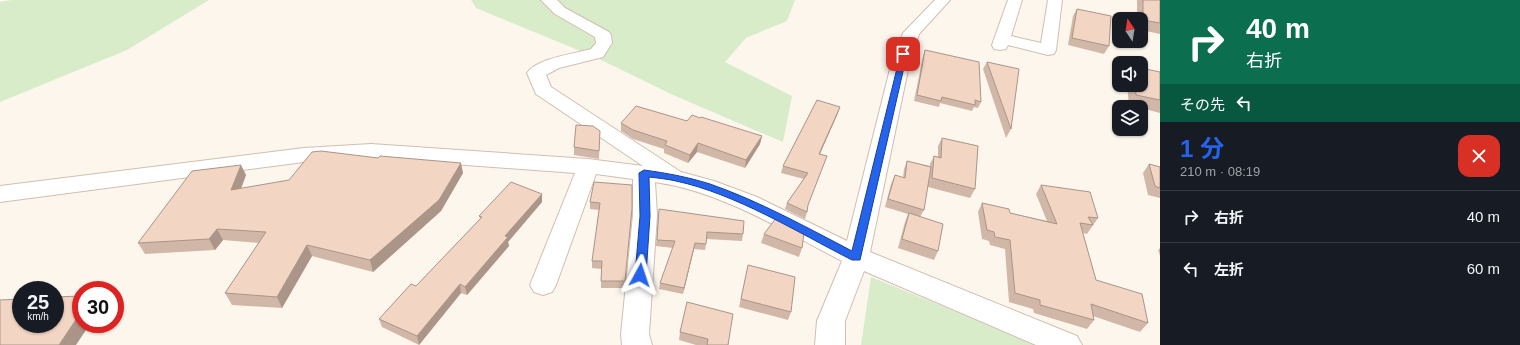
<!DOCTYPE html>
<html lang="ja">
<head>
<meta charset="utf-8">
<style>
  body { margin:0; font-family:Helvetica,"Noto Sans JP",sans-serif; background:#20242c; color:#f1f3f6; height:100vh; display:flex; flex-direction:column; font-size:15px; white-space:nowrap }
  * { box-sizing:border-box; margin:0 }
  p { font-size:13px; color:#9ea1a6 }
  .icon { flex:none; width:22px; height:22px; fill:none; stroke:currentColor; stroke-width:2; stroke-linecap:round; stroke-linejoin:round }
  .map { position:relative; flex:1; overflow:hidden }
  .sheet { display:flex; flex-direction:column; background:#171b24; width:360px }
  .sheet>* { flex:none }
  .guide { background:#0b6e4f; color:#fff; overflow:hidden }
  .needle { width:26px; rotate:348deg }
  .fabs { position:absolute; left:1112px; top:12px; display:grid; gap:8px }
  .fabs a { display:grid; place-items:center; width:36px; height:36px; border-radius:8px; background:#171b24; box-shadow:0 1px 3px #0004; font-size:20px }
  .speed { position:absolute; left:12px; top:281px; display:flex; gap:8px; font-size:20px; font-weight:700; text-align:center }
  .speed>* { display:grid; place-content:center; width:52px; height:52px; border-radius:50%; background:#171b24; box-shadow:0 1px 3px #0004; line-height:1 }
  .speed small { font-size:10px; font-weight:400 }
  .speed .limit { border:6px solid #d22; background:#fff; color:#111 }
  .pin { position:absolute; display:grid; place-items:center; width:34px; height:34px; color:#fff; margin:-17px; border-radius:8px; box-shadow:0 2px 6px #0006 }
  .me { position:absolute; width:44px; margin:-22px; rotate:5deg; stroke-linejoin:round; filter:drop-shadow(0 0 3px #0008) }
  .turn { display:flex; align-items:center; gap:14px; height:84px; padding:0 20px; font-size:18px }
  .turn .icon { width:52px; height:52px; stroke-width:2.5 }
  .turn b { display:block; font-size:28px; line-height:34px }
  .then { display:flex; align-items:center; height:38px; padding:0 20px; background:#0003; gap:8px; font-size:15px }
  .round { display:grid; place-items:center; flex:none; width:42px; height:42px; border-radius:12px; background:#20242c }
  .summary { display:flex; align-items:center; justify-content:space-between; height:68px; padding:0 20px }
  h1 { font-size:24px; font-weight:700; line-height:30px; color:#2563eb }
  ul { padding:0; list-style:none }
  li { display:flex; align-items:center; gap:12px; height:52px; padding:0 20px; border-top:1px solid #363941 }
  li div { flex:1 }
  li b { display:block; font-size:15px }
  li em { font-style:normal }
  main { display:flex; flex:1; min-height:0 }
  .map>svg:first-child { display:block }
  .green { fill:#d8ecc9 }
  .lines { fill:none; stroke-linecap:round; stroke-linejoin:round }
  .minor-casing { stroke:#d1beb0; stroke-width:2 }
  .minor { fill:#fff; fill-rule:evenodd }
  .wall { fill:#d1b7a8 }
  .shaded-wall { fill:#aa9588 }
  .building { fill:#f3d5c3; stroke:#aa9588 }
  .route { fill:#2563eb; stroke:#184099 }
</style>
</head>
<body>
<main>
<div class="map">
<svg width="1160" height="345" viewBox="0 0 1160 345">
  <rect width="100%" height="100%" fill="#fdf6ec"/>
  <g class="green">
    <polygon points="11,0 209,0 127,50 0,102 0,2"/>
    <polygon points="471,0 795,0 787,21 746,38 725,62 792,96 783,142 673,95 595,57 476,8"/>
    <polygon points="871,277 1038,345 861,345"/>
  </g>
  <g class="lines">
    <defs>
      <g id="minor">
        <path d="M541,0H557L565,8L609,32L611,35L612,43L603,57L559,68L546,75L551,87L681,172L714,181L757,197L847,241L891,65L903,33L935,0H950L919,34L909,65L870,252L1077,336L1082,345H1036L864,271L845,321V345H815L817,321L842,261C782,230 723,192 655,182L657,215L649,334L652,345H622L621,334L633,215V179L596,174L556,285L552,292L543,295L534,292L530,285L575,173L371,158L304,162L0,202V186L304,148L371,144L588,159L643,166L536,94L527,73C537,58 574,54 591,49L596,43L595,37L555,14Z"/>
        <polygon points="1008,0 1022,0 1011,36 1041,43 1048,0 1062,0 1056,50 1054,54 1048,55 1008,45 1006,49 1000,50 994,49 992,45"/>
      </g>
    </defs>
    <use href="#minor" class="minor-casing"/>
    <use href="#minor" class="minor"/>
  </g>
  <g class="wall">
    <polygon points="1137,0 1160,0 1160,34 1141,30 1141,19 1137,19"/>
    <polygon points="1077,9 1109,46 1104,54 1068,45 1073,16"/>
    <polygon points="925,50 981,102 978,108 974,107 972,111 940,103 939,107 914,101 923,56"/>
    <polygon points="987,62 1011,129 1006,138 983,69"/>
    <polygon points="1160,72 1160,113 1141,108 1141,107 1137,107 1129,105 1127,85 1141,85"/>
    <polygon points="838,113 820,154 827,156 807,207 807,212 805,219 785,209 787,203 804,179 781,173 783,166"/>
    <polygon points="700,118 762,136 760,144 745,168 697,152 688,163 664,153 664,149 633,139 621,131 621,123 687,121"/>
    <polygon points="600,131 599,159 574,155 574,147"/>
    <polygon points="942,138 975,189 970,198 928,187 928,183 924,210 920,217 938,251 934,260 898,248 905,222 908,214 885,207 891,184 895,175 903,178 904,169 907,161 930,166 930,164 934,156 938,157 938,146"/>
    <polygon points="1149,164 1160,167 1160,198 1148,195 1143,173"/>
    <polygon points="463,173 441,211 373,272 312,256 282,308 232,305 225,293 259,243 223,240 215,250 145,254 138,243 246,175 241,189"/>
    <polygon points="594,182 632,215 624,288 601,288 601,269 592,268 592,261 599,210 590,209 590,202"/>
    <polygon points="1041,185 1098,218 1087,234 1083,233 1096,280 1148,323 1140,332 1093,316 1094,320 1087,329 1034,313 1033,309 1009,302 1005,249 990,245 989,241 982,239 978,212 982,203 1010,213 1047,221 1036,194"/>
    <polygon points="542,202 508,242 509,246 467,295 461,293 419,345 382,327 379,319 416,286 480,219 479,216"/>
    <polygon points="658,216 743,234 742,241 707,239 705,250 694,249 683,294 659,289 660,283 673,248 656,246"/>
    <polygon points="764,234 802,248 799,257 761,243"/>
    <polygon points="1160,248 1160,256 1158,250"/>
    <polygon points="748,265 791,312 788,320 739,307"/>
    <polygon points="687,302 728,345 696,345 679,340 680,332"/>
  </g>
  <g class="shaded-wall">
    <polygon points="840,107 838,113 817,160 819,154"/>
    <polygon points="762,136 760,144 745,168 746,160"/>
    <polygon points="698,143 697,152 688,163 690,155"/>
    <polygon points="461,163 463,173 441,211 373,272 370,260"/>
    <polygon points="241,165 246,175 236,201 231,190"/>
    <polygon points="542,194 542,202 508,242 509,246 467,295 465,287 505,236"/>
    <polygon points="217,229 223,240 215,250 209,239"/>
    <polygon points="695,243 694,249 683,294 684,288"/>
    <polygon points="307,245 312,256 282,308 277,297"/>
    <polygon points="460,284 461,293 419,345 417,336"/>
    <polygon points="81,312 81,324 90,324 76,345 59,345"/>
  </g>
  <g class="building">
    <polygon points="1143,0 1160,0 1160,23 1143,20"/>
    <polygon points="1077,9 1111,16 1109,46 1072,38"/>
    <polygon points="925,50 979,62 981,102 975,100 975,105 942,97 941,101 917,95"/>
    <polygon points="987,62 1019,69 1011,129"/>
    <polygon points="1141,68 1160,72 1160,100 1136,95 1135,85 1141,85"/>
    <polygon points="817,100 840,107 819,154 827,156 808,205 807,212 787,203 808,173 783,166"/>
    <polygon points="636,106 687,121 692,115 700,118 701,117 762,136 746,160 698,143 690,155 665,145 667,141 633,130 621,123"/>
    <polygon points="576,125 593,126 600,131 599,151 574,147"/>
    <polygon points="942,138 978,146 975,189 932,178 934,156 941,158"/>
    <polygon points="321,151 378,158 380,156 461,163 439,200 370,260 307,245 277,297 225,293 266,232 217,229 209,239 138,243 192,171 241,165 231,190 289,180 312,152"/>
    <polygon points="907,161 931,167 924,210 888,199 895,175 905,178"/>
    <polygon points="1149,164 1160,167 1160,188 1155,186"/>
    <polygon points="511,182 542,194 505,236 508,237 465,287 460,284 417,336 379,319 411,284 416,286 482,217 479,216"/>
    <polygon points="594,182 632,185 632,208 625,281 601,281 602,261 592,261 600,203 590,202"/>
    <polygon points="1041,185 1090,192 1098,218 1088,217 1093,225 1080,223 1096,280 1142,294 1148,323 1091,304 1094,320 1040,305 1040,300 1015,293 1010,240 995,237 994,232 987,230 982,203 1009,209 1010,213 1057,224"/>
    <polygon points="659,209 744,221 743,234 707,232 706,244 695,243 684,288 660,283 675,241 657,240"/>
    <polygon points="909,213 943,224 938,251 902,239"/>
    <polygon points="776,218 804,233 802,248 764,234"/>
    <polygon points="748,265 795,277 791,312 741,299"/>
    <polygon points="81,296 81,312 59,345 0,345 0,300 21,299 21,324 55,324 55,297"/>
    <polygon points="687,302 733,314 728,345 707,345 708,339 680,332"/>
  </g>
  <path class="route" d="M901,52H903L907,54L860,260H852C797,232 736,194 676,181C667,179 658,178 649,177L650,216L646,275L644,278L640,279L636,278L635,275L640,216L639,173L644,170C666,173 688,177 710,184C759,201 806,227 852,251Z"/>
</svg>
<div class="fabs">
<a><svg class="needle" viewBox="-14 -14 28 28"><path d="M0-13l5 13h-10z" fill="#e53935"/><path d="M0 13l5-13h-10z" fill="#9ea1a6"/></svg></a>
<a><svg class="icon" aria-label="sound" viewBox="0 0 24 24"><path d="M4 9h4l5-4v14l-5-4H4zM17 9q2 3 0 6"/></svg></a>
<a><svg class="icon" aria-label="layers" viewBox="0 0 24 24"><path d="M12 4l9 5-9 5-9-5zM3 14l9 5 9-5"/></svg></a>
</div>
<div class="speed"><div>25<small>km/h</small></div><div class="limit">30</div></div>
<div class="pin" style="left:903px;top:54px;background:#d93025"><svg class="icon" aria-label="arrive" viewBox="0 0 24 24"><path d="M6 21V4h12l-3 4 3 4H6"/></svg></div>
<svg class="me" style="left:640px;top:275px" viewBox="-20 -20 40 40"><path d="M0-17L14 15 0 8-14 15z" fill="#2563eb" stroke="#fff" stroke-width="4"/></svg>
</div>
<section class="sheet">
<div class="guide">
<div class="turn"><svg class="icon" aria-label="right" viewBox="0 0 24 24"><path d="M7 20v-9h11M14 6l5 5-5 5"/></svg><div><b>40 m</b>右折</div></div>
<div class="then">その先<svg class="icon" aria-label="left" viewBox="0 0 24 24"><path d="M17 20v-9H6M10 6l-5 5 5 5"/></svg></div>
</div>
<div class="summary"><div><h1>1 分</h1><p>210 m · 08:19</p></div><a class="round" style="background:#d93025;color:#fff"><svg class="icon" aria-label="close" viewBox="0 0 24 24"><path d="M6 6l12 12M18 6L6 18"/></svg></a></div>
<ul>
<li><svg class="icon" aria-label="right" viewBox="0 0 24 24"><path d="M7 20v-9h11M14 6l5 5-5 5"/></svg><div><b>右折</b></div><em>40 m</em></li>
<li><svg class="icon" aria-label="left" viewBox="0 0 24 24"><path d="M17 20v-9H6M10 6l-5 5 5 5"/></svg><div><b>左折</b></div><em>60 m</em></li>
</ul>
</section>
</main>
</body>
</html>
